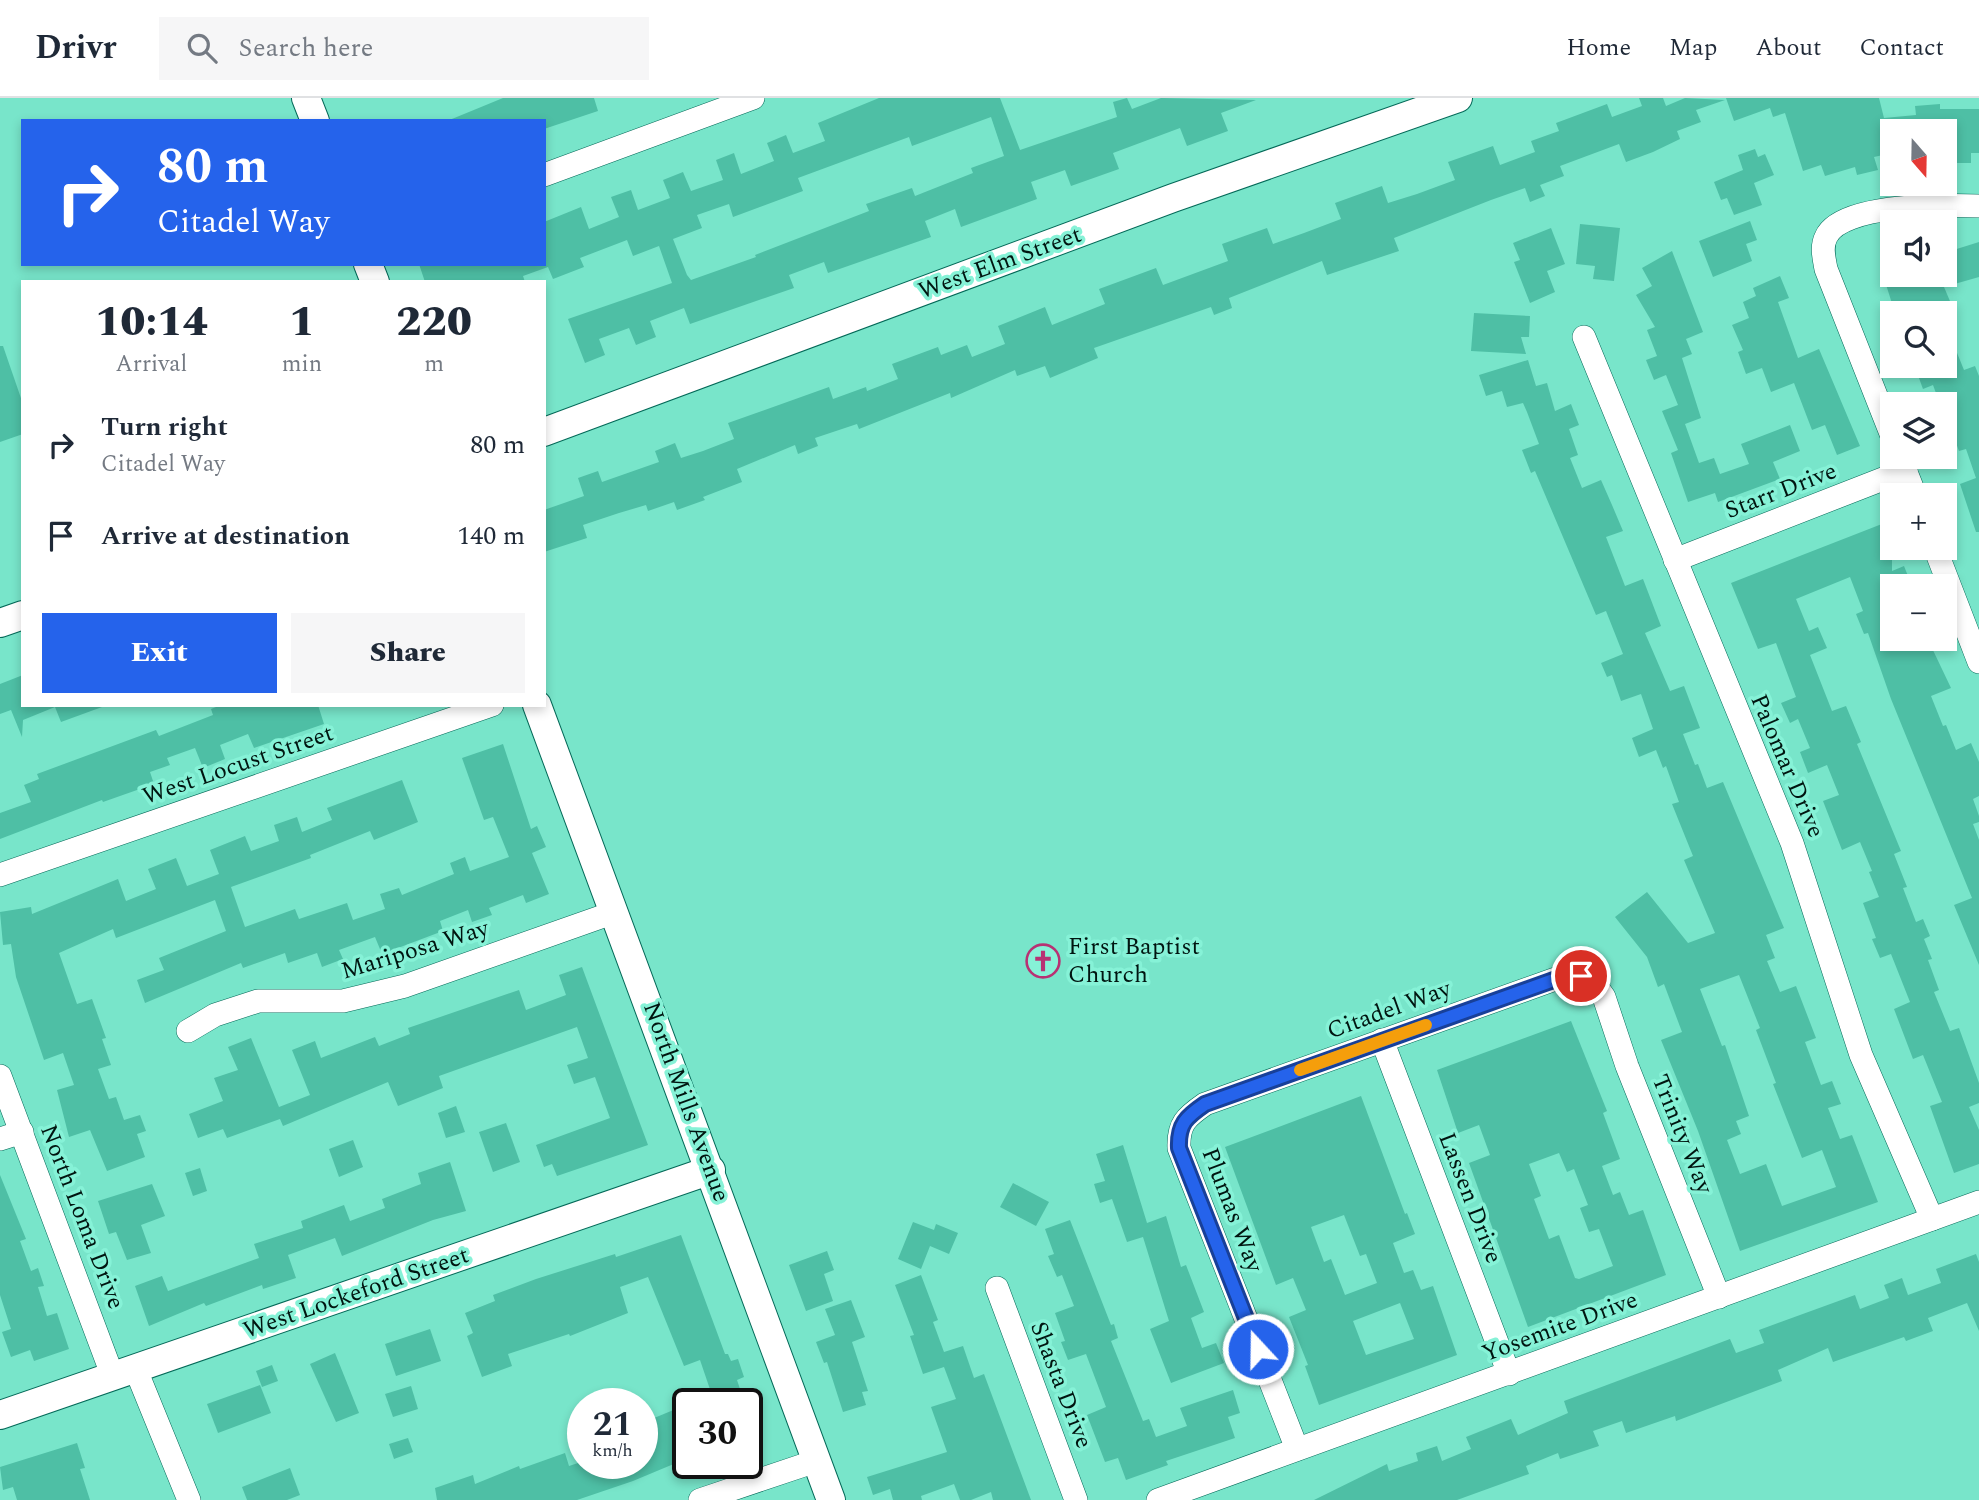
<!DOCTYPE html>
<html lang="en">
<head>
<meta charset="utf-8">
<style>
  body { margin:0; font-family:Spectral,serif; background:#f6f6f7; color:#1f2937; height:100vh; display:flex; flex-direction:column; font-size:26px; white-space:nowrap }
  * { box-sizing:border-box; margin:0 }
  p { font-size:23px; color:#747a83 }
  .icon { flex:none; width:38px; height:38px; fill:none; stroke:currentColor; stroke-width:2; stroke-linecap:round; stroke-linejoin:round }
  .map { position:relative; flex:1; overflow:hidden }
  .panel { position:absolute; left:21px; top:182px; width:525px; height:427px; display:flex; flex-direction:column; background:#fff; border-radius:0px; box-shadow:0 4px 10px #0003 }
  .panel>* { flex:none }
  .guide { position:absolute; left:21px; top:21px; width:525px; height:147px; border-radius:0px; box-shadow:0 4px 10px #0003; background:#2563eb; color:#fff; overflow:hidden }
  .needle { width:46px; rotate:160deg }
  .buttons { position:absolute; left:1880px; top:21px; display:grid; gap:14px }
  .buttons a { display:grid; place-items:center; width:77px; height:77px; border-radius:0px; background:#fff; box-shadow:0 4px 10px #0003; font-size:35px }
  .speed { position:absolute; left:567px; top:1290px; display:flex; gap:14px; font-size:35px; font-weight:700; text-align:center }
  .speed>* { display:grid; place-content:center; width:91px; height:91px; border-radius:50%; background:#fff; box-shadow:0 4px 10px #0003; line-height:1 }
  .speed small { font-size:18px; font-weight:400 }
  .speed .limit { border:4px solid #111; border-radius:10px; background:#fff; color:#111 }
  .pin { position:absolute; display:grid; place-items:center; width:60px; height:60px; color:#fff; margin:-30px; border:4px solid #fff; border-radius:50%; box-shadow:0 2px 7px #0007 }
  .me { position:absolute; width:77px; margin:-38px; rotate:339deg; stroke-linejoin:round; filter:drop-shadow(0 0 5px #0008) }
  .turn { display:flex; align-items:center; gap:24px; height:147px; padding:0 21px; font-size:32px }
  .turn .icon { width:91px; height:91px; stroke-width:2.5 }
  .turn b { display:block; font-size:49px; line-height:60px }
  .eta { display:flex; justify-content:space-evenly; align-items:center; height:119px; text-align:center }
  .eta b { font-size:42px; font-weight:800; line-height:49px }
  .cta { display:flex; gap:14px; margin-top:auto; padding:14px 21px }
  .cta a { flex:1; height:80px; border-radius:0px; background:#2563eb; color:#fff; font-size:28px; font-weight:800; line-height:80px; text-align:center }
  .cta a+a { background:#f6f6f7; color:#1f2937 }
  ul { padding:0; list-style:none }
  li { display:flex; align-items:center; gap:21px; height:91px; padding:0 21px }
  li div { flex:1 }
  li b { display:block; font-size:26px }
  li em { font-style:normal }
  header { display:flex; align-items:center; gap:42px; box-sizing:border-box; height:98px; padding:0 35px; background:#fff; border-bottom:2px solid #e0e1e3 }
  header strong { font-size:33px }
  nav { display:flex; gap:38px; margin-inline-start:auto; font-size:24px }
  .search { width:490px; height:63px; background:#f6f6f7; display:flex; align-items:center; gap:18px; box-sizing:border-box; padding:0 24px; border-radius:0px; color:#747a83; font-size:26px }
  .map>svg:first-child { display:block }
  .building { fill:#4ebfa5; fill-rule:evenodd }
  .lines { fill:none; stroke-linecap:round; stroke-linejoin:round }
  .minor-casing { stroke:#046958; stroke-width:24 }
  .tertiary-casing { stroke:#046958; stroke-width:30 }
  .minor { stroke:#fff; stroke-width:23 }
  .tertiary { stroke:#fff; stroke-width:28 }
  .route-casing { stroke:#184099; stroke-width:18 }
  .route { stroke:#2563eb; stroke-width:12 }
  .slow { stroke:#f59e0b; stroke-width:12 }
  .labels { text-anchor:middle; dominant-baseline:central; stroke-width:7; stroke-linejoin:round; paint-order:stroke }
  .street-label { font-size:24px; fill:#001510; stroke:#86f2d7 }
  .poi-label { font-size:24px; fill:#001510; stroke:#86f2d7; text-anchor:start }
</style>
</head>
<body>
<header>
<strong>Drivr</strong>
<div class="search"><svg class="icon" aria-label="search" viewBox="0 0 24 24"><circle cx="10" cy="10" r="6"/><path d="M15 15l6 6"/></svg>Search here</div>
<nav><a>Home</a><a>Map</a><a>About</a><a>Contact</a></nav>
</header>
<div class="map">
<svg width="1979" height="1402" viewBox="0 0 1979 1402">
  <rect width="100%" height="100%" fill="#78e5ca"/>
  <g class="building">
    <polygon points="503,0 594,0 598,13 544,31 544,23 447,23"/>
    <path d="M879,0H1000L1020,52L1117,19L1113,4L1127,0L1132,11L1161,0L1256,2L1221,15L1228,33L1187,48L1180,30L1113,55L1119,71L1071,88L1065,72L1031,84L1037,101L961,129L955,111L925,123L931,139L828,175L824,164L789,177L794,190L765,200L690,226L684,210L650,223L656,239L636,247L629,230L599,241L605,257L585,265L568,221L672,185L659,148L633,158L627,142L580,160L584,169L553,181L548,169L523,178L525,184H425L419,166H544V124L581,109L589,131L619,119L611,99L631,92L638,112L670,100L663,82L683,74L691,93L723,82L716,62L734,55L741,76L774,63L767,45L786,37L793,55L825,43L818,25ZM991,19L1004,58L971,70L973,75L915,98L912,90L866,106L869,113L755,157L756,159L691,182L687,177L673,141L702,130L697,117L729,106L733,119L803,93L798,80L909,39L912,48Z"/>
    <polygon points="1639,0 1663,0 1666,8 1685,0 1725,2 1696,12 1701,24 1677,33 1680,41 1653,54 1626,64 1619,46 1560,68 1564,78 1540,87 1545,98 1530,104 1525,90 1491,102 1394,140 1399,153 1327,177 1322,163 1229,200 1232,210 1214,217 1211,209 1094,250 1098,260 1050,280 1045,268 1017,278 1015,272 951,300 950,295 859,331 857,326 815,340 818,348 798,356 795,347 737,371 742,384 703,399 705,402 677,412 674,404 648,413 646,407 619,415 583,427 587,440 544,454 544,412 584,398 578,380 598,373 602,384 659,364 655,353 675,345 681,360 703,353 734,341 728,325 829,289 833,301 866,289 867,293 898,281 892,266 938,249 941,257 967,247 972,259 1005,246 998,228 1045,209 1052,227 1105,206 1099,191 1156,170 1163,187 1228,163 1222,146 1267,130 1273,146 1304,135 1341,121 1335,105 1382,88 1388,105 1417,96 1455,82 1448,64 1493,48 1500,67 1535,54 1531,43 1559,33 1556,25 1607,6 1612,19 1642,8"/>
    <polygon points="1726,0 1879,0 1884,20 1916,17 1915,8 1940,6 1940,11 1979,11 1979,55 1971,55 1971,65 1951,65 1951,33 1892,33 1892,55 1874,59 1878,72 1857,77 1855,69 1825,78 1821,67 1803,73 1785,15 1773,19 1770,10 1734,23"/>
    <polygon points="1755,51 1758,59 1765,56 1774,77 1754,85 1762,107 1734,117 1727,100 1721,102 1714,84 1743,72 1738,57"/>
    <polygon points="1750,123 1757,142 1746,146 1752,163 1713,179 1699,143"/>
    <polygon points="1580,126 1620,130 1614,183 1593,181 1595,168 1576,166"/>
    <polygon points="1551,130 1565,166 1547,173 1555,194 1530,205 1514,164 1520,162 1513,145"/>
    <polygon points="1979,144 1979,179 1944,189 1955,215 1895,215 1883,177 1944,177 1944,155"/>
    <polygon points="1672,153 1703,234 1686,241 1692,256 1682,260 1701,320 1685,326 1699,365 1714,360 1720,376 1749,366 1741,346 1790,327 1800,353 1773,364 1780,381 1718,404 1715,395 1688,404 1671,355 1678,352 1662,313 1678,307 1666,277 1654,282 1646,262 1657,258 1647,232 1655,229 1636,197 1652,188 1642,170"/>
    <polygon points="1780,178 1789,200 1778,204 1798,260 1819,251 1860,348 1837,357 1825,327 1812,332 1794,285 1771,294 1762,270 1746,276 1738,254 1743,252 1732,227 1749,220 1743,204 1756,198 1753,190"/>
    <polygon points="1474,215 1530,218 1529,239 1521,239 1526,256 1471,253"/>
    <polygon points="1944,223 1964,272 1975,268 1979,278 1979,434 1976,434 1960,386 1976,380 1966,351 1959,353 1952,334 1944,337 1944,306 1940,306 1933,287 1923,291 1916,272 1927,268 1944,268"/>
    <polygon points="0,248 3,248 23,306 23,336 0,344"/>
    <path d="M1528,262L1536,288L1547,285L1555,313L1571,306L1579,327L1569,331L1578,357L1570,360L1582,390L1601,382L1612,407L1623,433L1606,439L1625,488L1643,481L1661,528L1645,535L1670,593L1684,588L1700,630L1683,636L1695,667L1698,666L1707,690L1723,684L1784,830L1766,837L1775,860L1767,863L1780,894L1796,888L1816,940L1805,944L1821,987L1832,983L1841,1006L1828,1010L1840,1041L1852,1037L1878,1104L1740,1153L1698,1033L1661,942L1682,934L1664,886L1658,889L1647,859L1615,819L1647,794L1688,845L1715,835L1684,762L1693,758L1672,706L1679,704L1666,668L1663,670L1656,652L1639,659L1632,640L1653,631L1641,596L1621,603L1612,577L1607,579L1601,565L1623,556L1606,513L1596,517L1535,373L1531,375L1522,352L1539,346L1527,314L1523,305L1507,309L1502,293L1486,298L1479,277ZM1739,877L1760,930L1756,932L1776,985L1773,986L1802,1060L1822,1052L1836,1089L1782,1108L1766,1066L1740,1076L1727,1042L1741,1036L1736,1023L1749,1018L1725,947L1722,948L1700,891Z"/>
    <polygon points="1887,424 1892,436 1892,473 1904,468 1912,488 1892,488 1892,541 1918,541 1922,551 1931,548 1951,590 1931,598 1943,628 1946,627 1956,652 1971,645 1979,664 1979,698 1973,701 1979,718 1979,724 1973,726 1979,742 1979,867 1954,807 1972,800 1891,601 1868,535 1864,536 1856,516 1863,513 1850,479 1796,501 1809,533 1818,529 1827,550 1810,557 1832,613 1846,608 1861,644 1857,646 1901,753 1894,756 1907,789 1903,790 1916,824 1923,821 1930,838 1924,841 1932,861 1928,862 1939,892 1934,894 1950,933 1959,930 1979,985 1979,1005 1969,1009 1979,1032 1979,1066 1954,1075 1930,1008 1942,1004 1923,957 1913,961 1894,911 1910,904 1891,856 1880,860 1872,841 1876,840 1863,805 1879,799 1869,774 1872,773 1860,744 1842,752 1823,703 1839,697 1827,667 1808,675 1800,654 1810,650 1798,621 1790,625 1781,605 1796,599 1776,545 1758,551 1731,485"/>
    <polygon points="23,577 23,607 102,609 61,624 55,609 23,622 22,639 11,612 0,616 0,586"/>
    <polygon points="221,607 318,607 324,626 254,650 248,636 220,647 225,661 203,670 195,650 167,660 170,667 150,674 154,686 103,704 102,702 0,741 0,715 31,704 24,687 39,681 37,676 156,632 159,638 213,617 211,611"/>
    <polygon points="503,646 531,731 537,728 546,749 532,755 549,796 526,805 523,797 489,810 492,817 472,824 468,812 440,823 443,833 382,856 375,839 339,852 343,861 322,869 317,855 288,865 285,855 243,870 241,865 145,905 137,882 164,872 159,860 226,833 215,802 116,840 113,831 59,855 77,906 92,901 106,940 102,941 111,967 98,971 109,1001 116,999 124,1022 140,1017 146,1033 137,1036 145,1059 107,1073 90,1032 69,1039 57,992 74,987 63,955 44,962 16,879 11,846 3,847 0,814 31,809 32,816 118,781 126,803 156,791 148,771 176,760 187,788 219,776 210,752 245,738 251,753 279,743 274,727 297,719 302,734 332,722 327,710 402,682 418,724 374,742 370,733 310,757 311,760 231,789 245,829 295,811 299,821 347,805 353,822 385,811 380,796 399,790 402,797 454,776 450,765 465,759 470,773 509,759 493,719 484,722 462,660"/>
    <polygon points="582,869 648,1047 557,1078 552,1066 544,1069 536,1047 610,1020 595,979 574,986 567,967 588,960 577,929 439,978 443,990 398,1008 388,984 283,1028 280,1021 227,1040 223,1031 198,1040 189,1016 223,1003 214,980 238,972 228,949 251,940 279,1009 310,997 292,952 315,943 321,960 375,939 379,948 410,936 408,930 519,892 526,912 566,897 559,877"/>
    <path d="M1571,923L1607,1013L1603,1015L1620,1061L1602,1068L1613,1097L1620,1094L1629,1117L1643,1112L1666,1177L1528,1229L1469,1065L1490,1057L1479,1027L1458,1035L1437,972ZM1559,1055L1567,1074L1574,1071L1588,1107L1580,1110L1589,1134L1599,1131L1613,1168L1579,1181L1575,1180L1559,1137L1549,1141L1534,1101L1541,1098L1529,1066Z"/>
    <path d="M1361,998L1405,1116L1407,1115L1415,1136L1393,1145L1404,1175L1413,1172L1421,1192L1433,1188L1457,1257L1319,1307L1305,1268L1308,1267L1289,1219L1306,1212L1293,1180L1276,1187L1225,1049ZM1344,1117L1360,1158L1366,1156L1377,1185L1345,1197L1331,1161L1324,1164L1311,1129ZM1400,1205L1414,1241L1366,1257L1353,1223Z"/>
    <polygon points="456,1008 465,1034 446,1040 438,1015"/>
    <polygon points="506,1025 520,1064 493,1074 479,1034"/>
    <polygon points="353,1042 363,1069 339,1079 329,1051"/>
    <polygon points="1123,1047 1147,1125 1166,1118 1181,1169 1186,1167 1204,1214 1191,1220 1202,1250 1216,1245 1224,1265 1171,1285 1150,1231 1169,1223 1143,1139 1127,1144 1112,1101 1100,1105 1094,1086 1105,1083 1096,1056"/>
    <polygon points="450,1064 466,1113 433,1122 342,1158 335,1140 288,1157 296,1180 263,1191 262,1187 206,1208 204,1205 149,1228 135,1188 162,1178 168,1193 259,1160 254,1146 303,1130 301,1123 344,1107 350,1123 385,1110 382,1101 421,1086 418,1075"/>
    <polygon points="200,1070 207,1093 193,1098 185,1075"/>
    <polygon points="0,1077 26,1141 20,1143 31,1173 38,1170 44,1188 38,1189 47,1218 57,1215 69,1251 34,1263 30,1252 11,1259 2,1234 11,1231 0,1197"/>
    <polygon points="1013,1085 1049,1104 1036,1128 1000,1109"/>
    <polygon points="152,1086 165,1118 141,1127 151,1155 127,1162 116,1134 109,1136 98,1103"/>
    <polygon points="1070,1122 1111,1227 1114,1226 1118,1240 1111,1243 1143,1323 1149,1321 1156,1339 1187,1328 1180,1310 1233,1292 1240,1315 1228,1319 1235,1340 1166,1363 1168,1367 1126,1382 1118,1360 1105,1364 1087,1317 1106,1309 1086,1256 1068,1262 1061,1244 1065,1243 1055,1215 1074,1208 1062,1177 1057,1179 1048,1158 1054,1156 1045,1131"/>
    <polygon points="913,1124 934,1132 936,1126 958,1135 949,1156 930,1148 921,1171 898,1161"/>
    <polygon points="681,1137 725,1256 728,1256 731,1263 738,1261 744,1279 737,1282 745,1306 715,1306 700,1262 684,1268 648,1179 620,1189 628,1215 570,1238 569,1236 508,1256 512,1268 482,1279 467,1238 473,1235 465,1215 495,1203 493,1197 536,1181 615,1156 616,1159"/>
    <polygon points="827,1153 834,1172 824,1176 833,1203 806,1213 789,1167"/>
    <polygon points="1976,1156 1979,1164 1979,1233 1967,1205 1928,1220 1933,1233 1906,1243 1904,1239 1833,1264 1828,1250 1778,1272 1782,1283 1676,1323 1675,1318 1626,1335 1622,1323 1593,1333 1599,1348 1560,1361 1558,1355 1526,1368 1529,1376 1457,1402 1314,1402 1387,1366 1389,1373 1418,1363 1416,1355 1437,1348 1442,1363 1471,1351 1466,1339 1511,1321 1518,1337 1568,1315 1564,1303 1730,1241 1736,1255 1764,1245 1759,1232 1855,1197 1860,1211 1889,1200 1884,1187 1902,1180 1908,1197 1941,1185 1936,1171"/>
    <polygon points="921,1177 938,1222 933,1224 944,1254 963,1248 974,1280 984,1276 1031,1402 993,1402 991,1394 971,1402 960,1402 954,1386 921,1398 922,1402 893,1402 890,1391 873,1397 867,1379 947,1354 931,1309 956,1301 944,1269 923,1276 910,1238 914,1237 895,1187"/>
    <polygon points="851,1202 865,1239 852,1244 868,1293 862,1294 866,1307 843,1314 827,1264 824,1265 816,1244 835,1237 825,1211"/>
    <polygon points="430,1231 441,1263 396,1278 385,1246"/>
    <polygon points="335,1255 359,1315 336,1324 310,1266"/>
    <polygon points="272,1267 278,1283 262,1289 256,1273"/>
    <polygon points="260,1287 271,1315 218,1335 207,1306"/>
    <polygon points="411,1288 418,1311 393,1319 385,1296"/>
    <polygon points="688,1306 688,1360 633,1383 577,1402 437,1402 435,1390 473,1377 475,1386 519,1368 520,1371 565,1355 569,1368 578,1365 642,1365 642,1325"/>
    <polygon points="408,1340 413,1354 394,1361 389,1346"/>
    <polygon points="77,1345 85,1370 80,1371 90,1402 17,1402 13,1389 3,1392 0,1369"/>
    <polygon points="290,1370 300,1397 287,1402 247,1402 242,1389"/>
  </g>
  <g class="lines">
    <defs>
      <g id="minor">
        <polyline points="544,77 753,0"/>
        <polyline points="1584,239 1792,745 1861,957 1932,1121"/>
        <path d="M1892,338L1826,171C1824,160 1821,149 1826,139C1841,105 1946,107 1979,108"/>
        <polyline points="1900,359 1915,397"/>
        <polyline points="1935,450 1979,564"/>
        <polyline points="1675,462 1906,372"/>
        <polyline points="0,777 492,607"/>
        <polyline points="188,933 215,917 258,903 343,903 405,888 615,814"/>
        <polyline points="1382,942 1509,1276"/>
        <polyline points="0,978 113,1279"/>
        <polyline points="0,1041 22,1034"/>
        <polyline points="997,1190 1076,1402"/>
        <polyline points="136,1272 189,1402"/>
        <path d="M1297,1351L1179,1050C1178,1026 1186,1019 1205,1006L1561,879L1581,878L1594,885L1604,899L1627,968L1719,1199"/>
        <polyline points="700,1402 816,1363"/>
        <polyline points="1158,1402 1979,1104"/>
      </g>
      <g id="tertiary">
        <polyline points="306,0 315,23"/>
        <polyline points="368,166 375,184"/>
        <polyline points="544,334 1173,100 1458,0"/>
        <polyline points="0,525 23,517"/>
        <polyline points="537,607 831,1402"/>
        <polyline points="0,1317 711,1072"/>
      </g>
    </defs>
    <use href="#minor" class="minor-casing"/>
    <use href="#tertiary" class="tertiary-casing"/>
    <use href="#minor" class="minor"/>
    <use href="#tertiary" class="tertiary"/>
  </g>
  <g class="lines">
    <defs>
      <path id="route" d="M1258,1251L1179,1050C1178,1026 1186,1019 1205,1006L1562,879L1581,878"/>
    </defs>
    <use href="#route" class="route-casing"/>
    <use href="#route" class="route"/>
    <polyline class="slow" points="1300,972 1426,927"/>
  </g>
  <defs>
    <symbol id="church-ring" viewBox="-11 -11 22 22"><circle r="9.5" fill="#86f2d7" stroke="#b83173" stroke-width="1.5"/><path d="M-1.2-6h2.4v3.5h3.3v2.4h-3.3V6h-2.4V-.1h-3.3v-2.4h3.3Z" fill="#b83173"/></symbol>
  </defs>
  <g fill-rule="evenodd">
    <use href="#church-ring" x="1024" y="844" width="38" height="38"/>
  </g>
  <g class="labels">
    <g class="street-label">
      <text transform="translate(1000 165) rotate(-20)">West Elm Street</text>
      <text transform="translate(1781 393) rotate(-21)">Starr Drive</text>
      <text transform="translate(238 667) rotate(-19)">West Locust Street</text>
      <text transform="translate(1787 668) rotate(67)">Palomar Drive</text>
      <text transform="translate(415 852) rotate(-17)">Mariposa Way</text>
      <text transform="translate(1389 912) rotate(-20)">Citadel Way</text>
      <text transform="translate(686 1004) rotate(70)">North Mills Avenue</text>
      <text transform="translate(1682 1036) rotate(68)">Trinity Way</text>
      <text transform="translate(1470 1100) rotate(69)">Lassen Drive</text>
      <text transform="translate(1232 1112) rotate(69)">Plumas Way</text>
      <text transform="translate(82 1119) rotate(69)">North Loma Drive</text>
      <text transform="translate(356 1195) rotate(-19)">West Lockeford Street</text>
      <text transform="translate(1560 1229) rotate(-20)">Yosemite Drive</text>
      <text transform="translate(1061 1287) rotate(69)">Shasta Drive</text>
    </g>
    <g class="poi-label">
      <text x="1068" y="849">First Baptist<tspan x="1068" dy="28">Church</tspan></text>
    </g>
  </g>
</svg>
<div class="buttons">
<a><svg class="needle" viewBox="-14 -14 28 28"><path d="M0-13l5 13h-10z" fill="#e53935"/><path d="M0 13l5-13h-10z" fill="#747a83"/></svg></a>
<a><svg class="icon" aria-label="sound" viewBox="0 0 24 24"><path d="M4 9h4l5-4v14l-5-4H4zM17 9q2 3 0 6"/></svg></a>
<a><svg class="icon" aria-label="search" viewBox="0 0 24 24"><circle cx="10" cy="10" r="6"/><path d="M15 15l6 6"/></svg></a>
<a><svg class="icon" aria-label="layers" viewBox="0 0 24 24"><path d="M12 4l9 5-9 5-9-5zM3 14l9 5 9-5"/></svg></a>
<a>+</a>
<a>−</a>
</div>
<div class="speed"><div>21<small>km/h</small></div><div class="limit">30</div></div>
<div class="pin" style="left:1581px;top:878px;background:#d93025"><svg class="icon" aria-label="arrive" viewBox="0 0 24 24"><path d="M6 21V4h12l-3 4 3 4H6"/></svg></div>
<svg class="me" style="left:1258px;top:1251px" viewBox="-20 -20 40 40"><circle r="17" fill="#2563eb" stroke="#fff" stroke-width="3"/><path d="M0-11L8 9 0 5-8 9z" fill="#fff"/></svg>
<div class="guide">
<div class="turn"><svg class="icon" aria-label="right" viewBox="0 0 24 24"><path d="M7 20v-9h11M14 6l5 5-5 5"/></svg><div><b>80 m</b>Citadel Way</div></div>
</div>
<section class="panel">
<div class="eta">
<div><b>10:14</b><p>Arrival</p></div>
<div><b>1</b><p>min</p></div>
<div><b>220</b><p>m</p></div>
</div>
<ul>
<li><svg class="icon" aria-label="right" viewBox="0 0 24 24"><path d="M7 20v-9h11M14 6l5 5-5 5"/></svg><div><b>Turn right</b><p>Citadel Way</p></div><em>80 m</em></li>
<li><svg class="icon" aria-label="arrive" viewBox="0 0 24 24"><path d="M6 21V4h12l-3 4 3 4H6"/></svg><div><b>Arrive at destination</b></div><em>140 m</em></li>
</ul>
<div class="cta"><a>Exit</a><a>Share</a></div>
</section>
</div>
</body>
</html>
